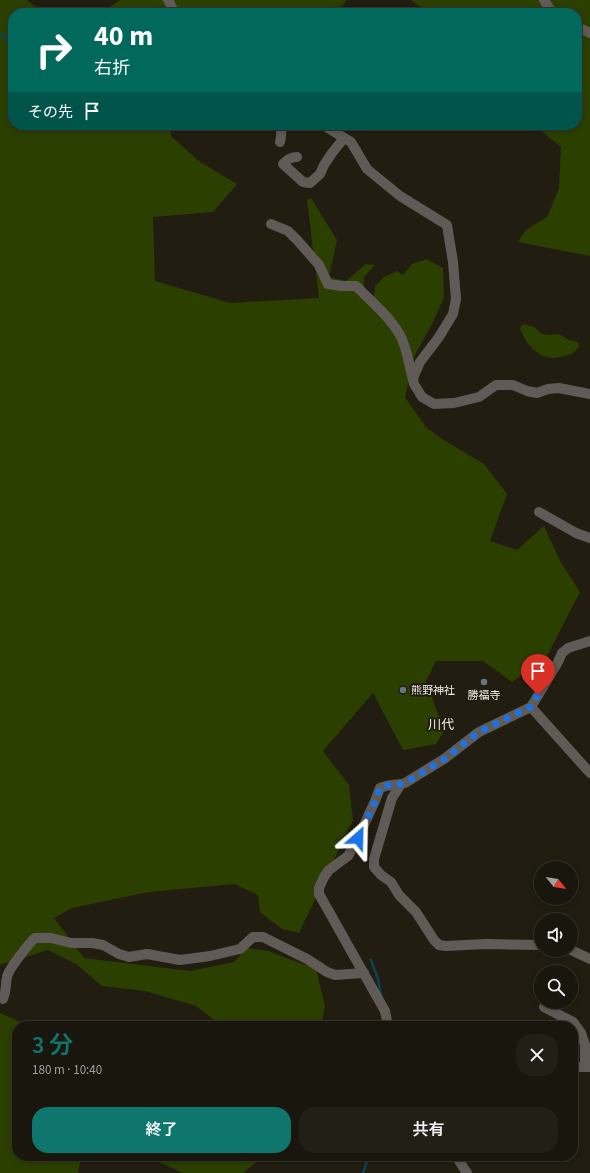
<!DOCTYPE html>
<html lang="ja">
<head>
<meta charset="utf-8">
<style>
  body { margin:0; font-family:"Source Sans 3","Noto Sans JP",sans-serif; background:#221f16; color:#f1f3f6; height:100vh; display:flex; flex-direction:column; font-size:15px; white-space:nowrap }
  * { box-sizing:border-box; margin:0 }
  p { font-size:13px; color:#9f9f9d }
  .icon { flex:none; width:22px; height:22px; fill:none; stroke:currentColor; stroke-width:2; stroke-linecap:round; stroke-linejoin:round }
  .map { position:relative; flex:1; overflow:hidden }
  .panel { position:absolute; left:12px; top:1021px; width:566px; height:140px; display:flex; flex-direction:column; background:#19160d; border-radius:16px; box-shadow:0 2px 6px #0003,0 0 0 1px #37352e }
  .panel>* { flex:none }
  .guide { position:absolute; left:8px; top:8px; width:574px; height:122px; border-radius:16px; box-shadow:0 2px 6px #0003,0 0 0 1px #37352e; background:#00695c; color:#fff; overflow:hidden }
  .needle { width:26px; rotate:120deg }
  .controls { position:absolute; left:534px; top:861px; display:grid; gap:8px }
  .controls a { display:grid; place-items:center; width:44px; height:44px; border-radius:50%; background:#19160d; box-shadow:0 2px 6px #0003,0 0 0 1px #37352e; font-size:20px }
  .pin { position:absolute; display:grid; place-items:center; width:34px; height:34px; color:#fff; margin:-41px -17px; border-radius:50% 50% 50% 0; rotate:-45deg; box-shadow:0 0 4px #0007 }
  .pin .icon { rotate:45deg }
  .me { position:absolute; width:44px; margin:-22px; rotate:25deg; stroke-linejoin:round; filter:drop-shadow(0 0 3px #0008) }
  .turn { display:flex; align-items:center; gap:14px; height:84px; padding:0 20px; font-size:18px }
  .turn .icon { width:52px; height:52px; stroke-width:2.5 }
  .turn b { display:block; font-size:28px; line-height:34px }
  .then { display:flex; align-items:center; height:38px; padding:0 20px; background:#0003; gap:8px; font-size:15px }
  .round { display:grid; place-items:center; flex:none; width:42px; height:42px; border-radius:16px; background:#221f16 }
  .overview { display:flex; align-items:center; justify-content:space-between; height:68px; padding:0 20px }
  h1 { font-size:24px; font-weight:600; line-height:30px; color:#0f766e }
  .button { display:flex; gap:8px; margin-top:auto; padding:8px 20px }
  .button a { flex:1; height:46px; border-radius:16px; background:#0f766e; color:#fff; font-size:16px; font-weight:600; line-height:46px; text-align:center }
  .button a+a { background:#221f16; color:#f1f3f6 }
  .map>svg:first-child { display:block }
  .green { fill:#2b3f01 }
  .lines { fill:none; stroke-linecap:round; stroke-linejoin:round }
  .stream { stroke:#074653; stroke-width:2.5 }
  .minor { stroke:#615b57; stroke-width:10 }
  .route { stroke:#1a73e8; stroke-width:7; stroke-dasharray:0 12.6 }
  .worship-dot { fill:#6b7280; stroke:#211d11; stroke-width:1.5 }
  .labels { text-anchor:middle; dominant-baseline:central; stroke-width:4; stroke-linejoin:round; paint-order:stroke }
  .poi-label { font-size:11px; fill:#efede4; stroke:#211d11; text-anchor:start }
  .quarter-label { font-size:13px; fill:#efede4; stroke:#211d11 }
</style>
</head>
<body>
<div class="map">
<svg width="590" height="1173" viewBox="0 0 590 1173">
  <rect width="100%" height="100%" fill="#211d11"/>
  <g class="green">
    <polygon points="0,0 27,0 43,13 13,13 13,125 168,125 172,137 200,162 237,184 213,212 153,217 155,281 230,303 319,298 307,200 311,198 337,240 329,277 346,281 366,264 375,265 364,277 364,295 373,306 375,286 384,277 397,271 403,275 412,264 427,259 443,268 444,298 433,322 415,355 405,397 426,427 442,439 484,464 507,494 490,541 517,550 544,526 559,559 580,592 546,658 512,682 483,661 436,661 426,681 444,731 436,744 403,750 373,693 323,751 349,785 353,820 299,933 282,929 260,912 258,895 234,884 149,892 72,908 54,918 84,958 190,971 234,962 247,948 268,951 316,969 325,1006 321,1026 214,1026 213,1019 196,1006 145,991 102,986 76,964 48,950 0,965"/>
    <polygon points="120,0 347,0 341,7 342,13 101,13"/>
    <polygon points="411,0 590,0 590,256 518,242 526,230 547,217 559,188 561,147 534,125 577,125 577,13 429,13"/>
    <path d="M523,324L534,327L542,334L550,335L559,334L569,340L578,342L579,347C574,354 570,355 561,357C542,362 526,346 520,328Z"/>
    <polygon points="0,1013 30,1026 17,1026 17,1156 87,1156 80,1162 78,1173 0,1173"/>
    <polygon points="146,1156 264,1156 243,1173 183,1173"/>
  </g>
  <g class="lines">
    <g class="stream">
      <polyline points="0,33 13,46"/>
      <polyline points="371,960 378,979 381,996"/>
      <polyline points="363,1173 369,1156"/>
    </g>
    <g class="minor">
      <polyline points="168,0 175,13"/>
      <polyline points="544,0 552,13"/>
      <polyline points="577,27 590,33"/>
      <polyline points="323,125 351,142 367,169 400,196 447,225 453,262 456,299 453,314 439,337 420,362 413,378 414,384 422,397 434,404 454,403 479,397 496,385 513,385 527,391 537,393 548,389 559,388 590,394"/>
      <path d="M280,142C282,136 280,131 283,125"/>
      <path d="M297,157C290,157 287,160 283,164L303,182L310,183L320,174L324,165L332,153L344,138"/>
      <path d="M271,224L288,231L298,241L319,265L328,284L342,286H356C371,301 389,316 400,335C407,348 409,365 413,380"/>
      <polyline points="539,512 576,533 590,538"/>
      <polyline points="531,707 590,773"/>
      <polyline points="401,784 392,798 374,859 374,867 381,875 391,882 399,895 416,912 434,940 439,945 446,946 486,944 541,945"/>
      <polyline points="571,950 590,959"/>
      <path d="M3,999C7,989 5,987 7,977C8,970 29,943 35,938H51L71,943H92L103,945L119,954L129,957L147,954L180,960L210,956L240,949L253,937H263L307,959L327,972L335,975L364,973"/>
      <polyline points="544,1007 573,1022 581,1033 585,1045 585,1066"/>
      <path d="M388,1026L385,1011L319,894V888L324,877L329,870L348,856L358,838L375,801L380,788C390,783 395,786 405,783L444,759L479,732L531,707L558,662L562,653L568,648L590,641"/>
      <polyline points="573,1067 590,1067"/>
      <polyline points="456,1156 467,1173"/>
    </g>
  </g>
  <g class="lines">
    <path class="route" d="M358,838L376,800L380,788C390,783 395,786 405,783L444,759L479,732L530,707L538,695"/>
  </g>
  <g class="worship-dot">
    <circle cx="484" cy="682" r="4"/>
    <circle cx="403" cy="690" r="4"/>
  </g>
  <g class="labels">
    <g class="poi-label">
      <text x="411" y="690">熊野神社</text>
      <text x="484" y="695" text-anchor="middle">勝福寺</text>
    </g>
    <g class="quarter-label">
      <text x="441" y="725">川代</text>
    </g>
  </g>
</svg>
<div class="controls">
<a><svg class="needle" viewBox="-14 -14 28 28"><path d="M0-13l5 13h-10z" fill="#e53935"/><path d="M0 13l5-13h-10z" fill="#9f9f9d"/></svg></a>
<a><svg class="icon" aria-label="sound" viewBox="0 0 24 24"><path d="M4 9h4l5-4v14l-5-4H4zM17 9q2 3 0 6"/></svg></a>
<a><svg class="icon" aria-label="search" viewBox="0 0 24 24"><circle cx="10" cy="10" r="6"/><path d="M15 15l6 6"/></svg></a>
</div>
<div class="pin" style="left:538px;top:695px;background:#d93025"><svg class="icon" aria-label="arrive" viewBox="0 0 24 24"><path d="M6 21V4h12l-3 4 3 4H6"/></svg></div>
<svg class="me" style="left:358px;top:838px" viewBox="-20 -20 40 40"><path d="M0-17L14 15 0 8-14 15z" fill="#1a73e8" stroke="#fff" stroke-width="4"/></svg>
<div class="guide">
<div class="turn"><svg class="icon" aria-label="right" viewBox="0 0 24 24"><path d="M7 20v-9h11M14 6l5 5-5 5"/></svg><div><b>40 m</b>右折</div></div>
<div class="then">その先<svg class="icon" aria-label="arrive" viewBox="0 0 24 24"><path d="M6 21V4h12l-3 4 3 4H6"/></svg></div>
</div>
<section class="panel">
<div class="overview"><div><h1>3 分</h1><p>180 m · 10:40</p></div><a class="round"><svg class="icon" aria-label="close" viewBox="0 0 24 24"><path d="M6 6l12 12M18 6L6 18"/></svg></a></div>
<div class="button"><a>終了</a><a>共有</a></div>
</section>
</div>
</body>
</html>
